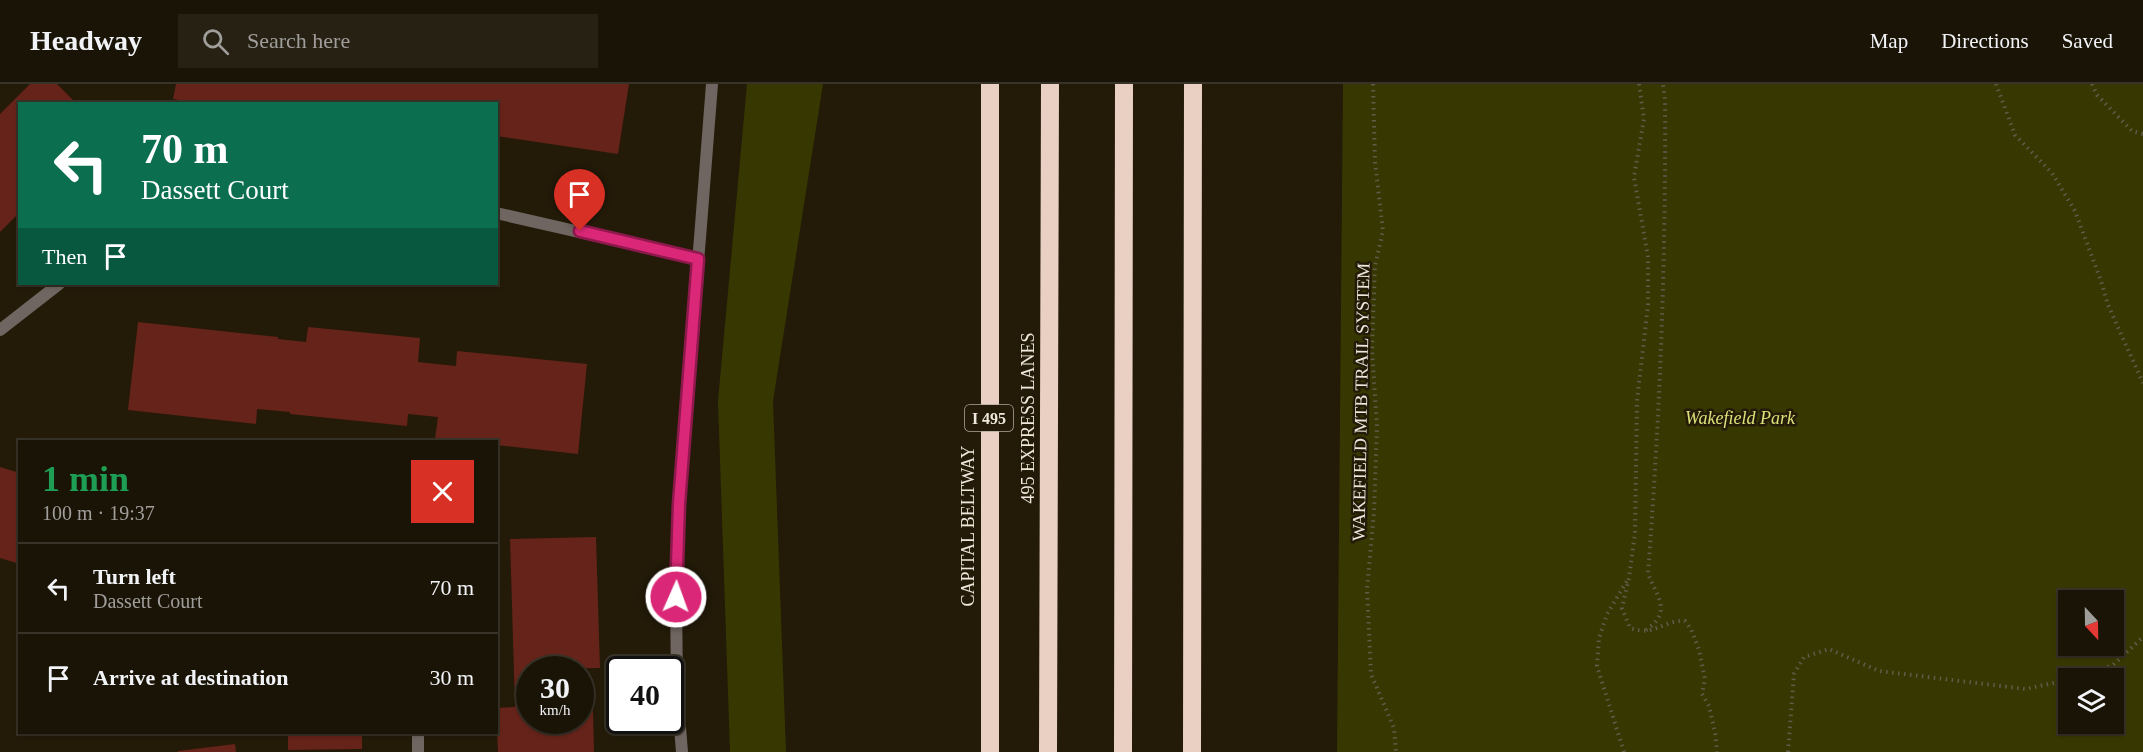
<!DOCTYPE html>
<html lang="en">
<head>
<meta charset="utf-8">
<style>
  body { margin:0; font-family:Georgia,serif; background:#272114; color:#f1f3f6; height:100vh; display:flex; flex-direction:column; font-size:22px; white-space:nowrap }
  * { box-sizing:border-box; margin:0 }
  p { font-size:20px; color:#9f9e9b }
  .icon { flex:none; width:33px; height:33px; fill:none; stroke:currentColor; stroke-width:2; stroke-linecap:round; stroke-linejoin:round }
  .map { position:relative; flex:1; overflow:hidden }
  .side { position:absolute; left:18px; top:356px; width:480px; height:294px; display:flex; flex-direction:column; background:#1a1406; border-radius:0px; box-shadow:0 2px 4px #0004,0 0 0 2px #383328 }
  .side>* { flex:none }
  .banner { position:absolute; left:18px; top:18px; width:480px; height:183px; border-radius:0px; box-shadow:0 2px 4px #0004,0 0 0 2px #383328; background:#0b6e4f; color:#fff; overflow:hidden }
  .needle { width:39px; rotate:158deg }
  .buttons { position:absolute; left:2058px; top:506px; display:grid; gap:12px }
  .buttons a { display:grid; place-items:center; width:66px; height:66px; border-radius:0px; background:#1a1406; box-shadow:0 2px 4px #0004,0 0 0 2px #383328; font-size:30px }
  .speed { position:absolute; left:516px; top:572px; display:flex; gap:12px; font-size:30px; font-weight:700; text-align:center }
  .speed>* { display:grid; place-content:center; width:78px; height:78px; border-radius:50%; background:#1a1406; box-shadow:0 2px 4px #0004,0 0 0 2px #383328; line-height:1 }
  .speed small { font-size:15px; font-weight:400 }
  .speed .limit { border:3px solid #111; border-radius:9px; background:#fff; color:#111 }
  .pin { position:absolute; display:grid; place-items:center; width:51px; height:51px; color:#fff; margin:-62px -26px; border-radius:50% 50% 50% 0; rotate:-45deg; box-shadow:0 0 6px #0007 }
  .pin .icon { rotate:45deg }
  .me { position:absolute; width:66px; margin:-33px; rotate:2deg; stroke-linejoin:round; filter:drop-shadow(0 0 4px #0008) }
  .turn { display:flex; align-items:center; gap:21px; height:126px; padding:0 24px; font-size:27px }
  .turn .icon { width:78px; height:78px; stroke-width:2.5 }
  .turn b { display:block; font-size:42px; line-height:51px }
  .then { display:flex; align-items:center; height:57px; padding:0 24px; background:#0003; gap:12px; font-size:22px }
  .round { display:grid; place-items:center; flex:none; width:63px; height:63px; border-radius:0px; background:#272114 }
  .overview { display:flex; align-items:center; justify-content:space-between; height:102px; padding:0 24px }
  h1 { font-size:36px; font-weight:700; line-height:45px; color:#1e9e55 }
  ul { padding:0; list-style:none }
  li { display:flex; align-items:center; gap:18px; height:90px; padding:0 24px; border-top:2px solid #383328 }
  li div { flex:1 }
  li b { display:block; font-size:22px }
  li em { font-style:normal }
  header { display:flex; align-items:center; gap:36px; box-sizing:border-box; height:84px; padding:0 30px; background:#1a1406; border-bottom:2px solid #383328 }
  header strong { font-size:28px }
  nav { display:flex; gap:33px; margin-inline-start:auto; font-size:21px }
  .search { width:420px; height:54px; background:#272114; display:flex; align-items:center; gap:15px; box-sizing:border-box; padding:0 21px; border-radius:0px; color:#9f9e9b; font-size:22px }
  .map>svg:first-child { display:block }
  .green { fill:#373801; fill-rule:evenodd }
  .building { fill:#652319 }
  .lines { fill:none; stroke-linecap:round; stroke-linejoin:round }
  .path { stroke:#625a4a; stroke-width:4; stroke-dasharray:1.5 4.5; stroke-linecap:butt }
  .minor { stroke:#706661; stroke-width:12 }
  .tertiary { stroke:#706661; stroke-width:12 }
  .motorway { stroke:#e9d0c3; stroke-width:18 }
  .route-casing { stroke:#8e194d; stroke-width:15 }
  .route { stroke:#db2777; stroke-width:10 }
  .labels { text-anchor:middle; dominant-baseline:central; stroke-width:5; stroke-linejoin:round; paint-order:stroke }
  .shield { fill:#231a08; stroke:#b0aa9c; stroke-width:1.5 }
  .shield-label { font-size:16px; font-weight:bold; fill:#ede7dc }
  .street-label { font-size:18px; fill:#ede7dc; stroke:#231a08 }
  .park-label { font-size:18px; font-style:italic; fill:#dee179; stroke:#231a08 }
</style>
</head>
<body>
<header>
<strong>Headway</strong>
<div class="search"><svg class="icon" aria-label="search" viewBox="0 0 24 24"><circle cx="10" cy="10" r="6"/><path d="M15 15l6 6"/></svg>Search here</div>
<nav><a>Map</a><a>Directions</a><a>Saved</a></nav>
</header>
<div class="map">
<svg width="2143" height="668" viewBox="0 0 2143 668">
  <rect width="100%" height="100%" fill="#231a08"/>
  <g class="green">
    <polygon points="747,0 823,0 773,317 786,668 730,668 718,317"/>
    <path d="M1343,0H2143V668H1337ZM2068,516H2114V561H2068ZM2068,594H2114V639H2068Z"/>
  </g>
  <g class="building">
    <polygon points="30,0 57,0 77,20 20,20 20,128 0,148 0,30"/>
    <polygon points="176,0 629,0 618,70 496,52 496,20 203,20 173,15"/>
    <polygon points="138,238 278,253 278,255 306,258 308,243 420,254 418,278 456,282 457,267 587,280 578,370 496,361 496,357 435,355 438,333 408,330 407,342 290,330 290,328 257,325 256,340 128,326"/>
    <polygon points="0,383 20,389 20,480 0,474"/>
    <polygon points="596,453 600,584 530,585 530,636 580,636 580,627 593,626 594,668 498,668 496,624 515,623 510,455"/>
    <polygon points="288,648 362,648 362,665 288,666"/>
    <polygon points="235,660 236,668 178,668 178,667"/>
  </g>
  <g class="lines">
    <g class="path">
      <polyline points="1373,0 1375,78 1383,147 1375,182 1372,266 1377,342 1374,428 1367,505 1371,590 1394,644 1396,668"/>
      <path d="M1639,0L1644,35L1634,93L1648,173V221L1637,317L1635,449L1629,494L1622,524L1630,544C1655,553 1662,536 1685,537L1691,545L1699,566L1705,595L1702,610L1709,622L1715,648L1717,668"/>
      <polyline points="1996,0 2015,51 2052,89 2075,127 2101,197 2108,221 2143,299"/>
      <polyline points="2092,0 2097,11 2132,47 2143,50"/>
      <path d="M1646,546C1672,528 1658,514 1648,490C1660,330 1666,175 1665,15L1663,0"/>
      <polyline points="2080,594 2113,581 2143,553"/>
      <polyline points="1624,668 1597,582 1599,554 1607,530 1627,497"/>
      <polyline points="1788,668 1794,590 1804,573 1829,565 1879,587 2025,605 2068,596"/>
    </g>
    <g class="minor">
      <polyline points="496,129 698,175"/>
      <polyline points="0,246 59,200"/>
      <polyline points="418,648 418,668"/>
    </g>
    <path class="tertiary" d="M682,668C670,540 679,413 689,286C697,191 705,95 712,0"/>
    <g class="motorway">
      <polyline points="990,0 990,668"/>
      <polyline points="1048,668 1050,0"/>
      <polyline points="1123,668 1124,0"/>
      <polyline points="1192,668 1193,0"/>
    </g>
  </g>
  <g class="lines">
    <defs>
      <polyline id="route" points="580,147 698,175 679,420 676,513"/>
    </defs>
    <use href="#route" class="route-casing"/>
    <use href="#route" class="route"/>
  </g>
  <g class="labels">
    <rect class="shield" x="965" y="321" width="48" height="26" rx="4.5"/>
    <g class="shield-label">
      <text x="989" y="334">I 495</text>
    </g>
    <g class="street-label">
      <text transform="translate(1361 318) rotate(-89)">WAKEFIELD MTB TRAIL SYSTEM</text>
      <text transform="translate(1028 334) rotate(-90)">495 EXPRESS LANES</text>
      <text transform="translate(968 442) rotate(-90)">CAPITAL BELTWAY</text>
    </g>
    <g class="park-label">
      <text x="1740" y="334">Wakefield Park</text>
    </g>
  </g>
</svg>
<div class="buttons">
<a><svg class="needle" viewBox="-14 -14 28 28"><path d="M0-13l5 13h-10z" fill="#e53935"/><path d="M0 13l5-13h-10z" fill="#9f9e9b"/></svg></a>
<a><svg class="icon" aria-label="layers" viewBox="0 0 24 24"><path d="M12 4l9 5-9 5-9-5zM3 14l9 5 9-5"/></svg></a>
</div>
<div class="speed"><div>30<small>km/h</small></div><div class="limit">40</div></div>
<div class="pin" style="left:580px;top:147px;background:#d93025"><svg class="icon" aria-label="arrive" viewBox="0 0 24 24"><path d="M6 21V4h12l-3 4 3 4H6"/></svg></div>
<svg class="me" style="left:676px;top:513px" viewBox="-20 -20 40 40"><circle r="17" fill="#db2777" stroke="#fff" stroke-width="3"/><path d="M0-11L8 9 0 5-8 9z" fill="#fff"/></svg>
<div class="banner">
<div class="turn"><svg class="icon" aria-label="left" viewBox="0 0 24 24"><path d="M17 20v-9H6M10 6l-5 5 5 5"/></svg><div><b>70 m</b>Dassett Court</div></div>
<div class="then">Then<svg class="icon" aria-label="arrive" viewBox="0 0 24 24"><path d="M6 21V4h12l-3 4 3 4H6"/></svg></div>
</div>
<section class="side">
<div class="overview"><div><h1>1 min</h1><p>100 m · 19:37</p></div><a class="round" style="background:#d93025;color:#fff"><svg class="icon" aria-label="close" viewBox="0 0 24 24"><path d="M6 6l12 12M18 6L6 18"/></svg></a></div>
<ul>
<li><svg class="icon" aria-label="left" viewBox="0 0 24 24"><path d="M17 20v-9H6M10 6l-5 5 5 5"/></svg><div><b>Turn left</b><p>Dassett Court</p></div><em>70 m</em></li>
<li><svg class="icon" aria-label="arrive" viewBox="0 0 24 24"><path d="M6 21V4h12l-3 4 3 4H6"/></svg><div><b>Arrive at destination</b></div><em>30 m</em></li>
</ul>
</section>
</div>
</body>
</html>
